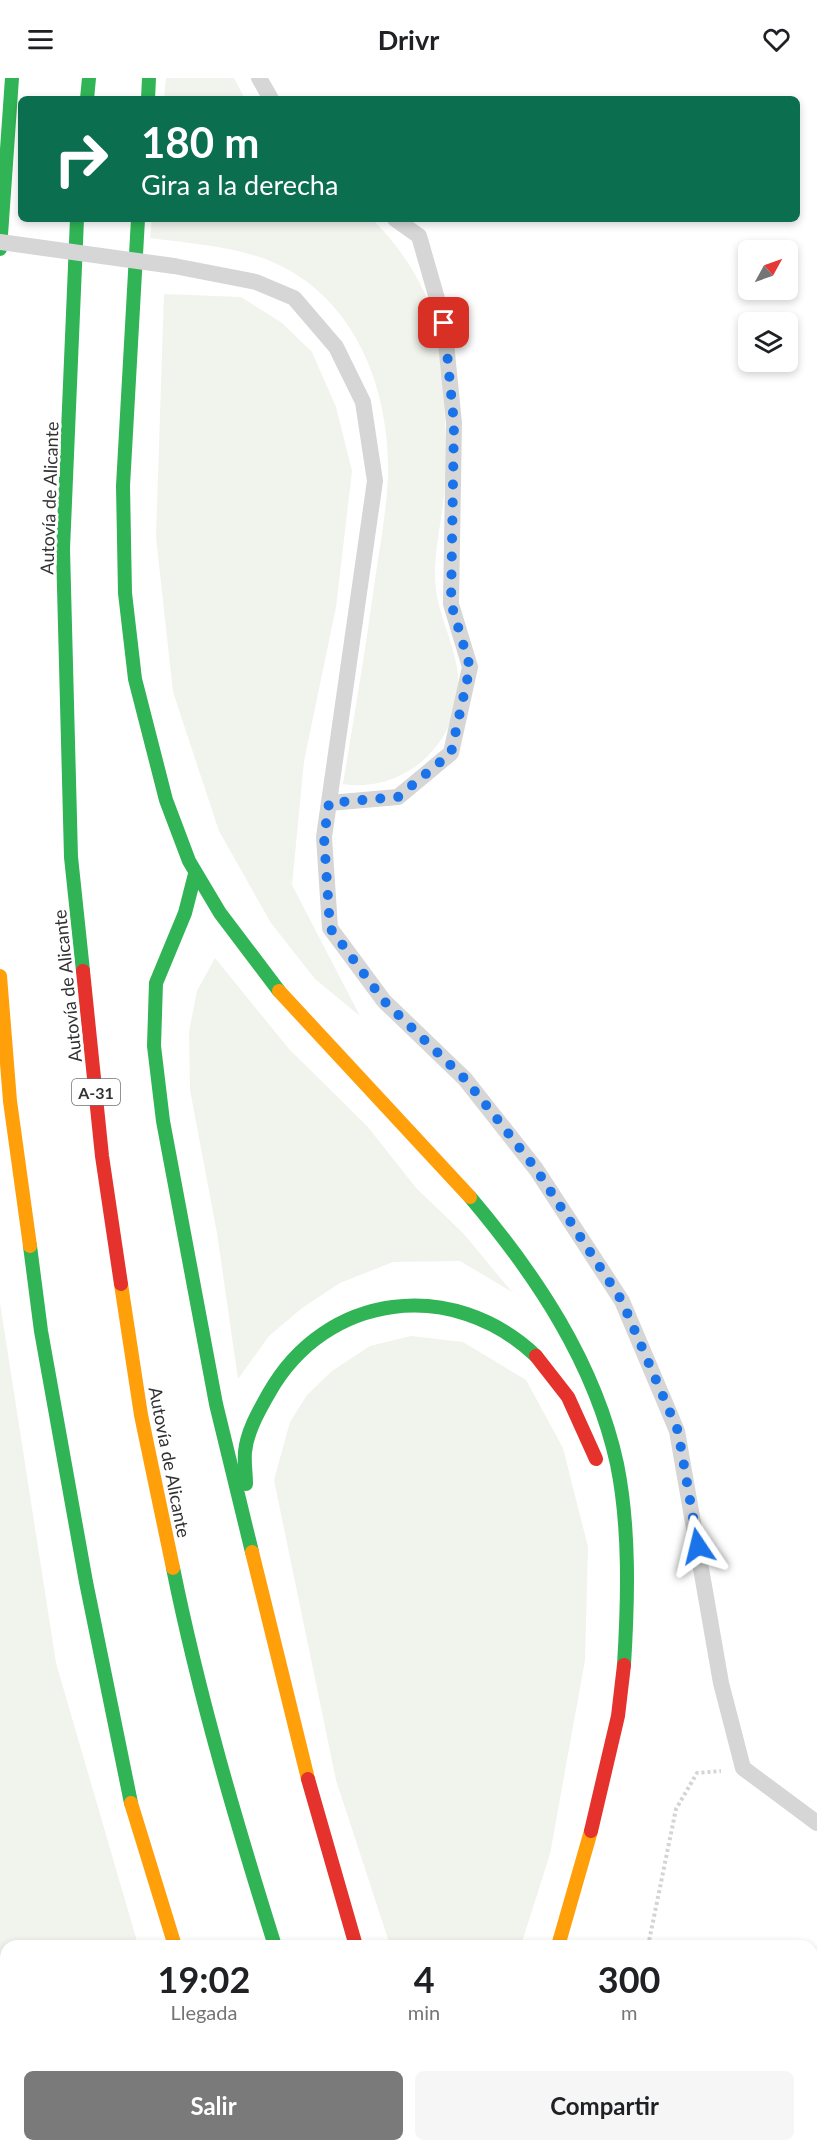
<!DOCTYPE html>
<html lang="es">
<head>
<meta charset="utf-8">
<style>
  body { margin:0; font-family:Lato,sans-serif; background:#f6f6f6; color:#202124; height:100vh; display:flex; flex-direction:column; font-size:22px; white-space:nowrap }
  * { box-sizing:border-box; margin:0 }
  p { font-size:20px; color:#757577 }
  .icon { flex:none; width:33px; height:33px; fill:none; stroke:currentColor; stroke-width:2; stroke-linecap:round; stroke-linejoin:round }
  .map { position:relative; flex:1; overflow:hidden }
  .details { position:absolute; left:0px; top:1862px; width:818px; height:212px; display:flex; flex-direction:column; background:#fff; border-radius:18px 18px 0 0; box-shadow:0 3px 9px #0003 }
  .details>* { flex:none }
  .banner { position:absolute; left:18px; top:18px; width:782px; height:126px; border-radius:9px; box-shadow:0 3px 9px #0003; background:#0b6e4f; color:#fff; overflow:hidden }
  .needle { width:39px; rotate:50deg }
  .buttons { position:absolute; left:738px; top:162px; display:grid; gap:12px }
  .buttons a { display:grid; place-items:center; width:60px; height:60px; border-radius:9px; background:#fff; box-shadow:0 3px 9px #0003; font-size:30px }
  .pin { position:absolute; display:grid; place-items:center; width:51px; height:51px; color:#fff; margin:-26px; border-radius:12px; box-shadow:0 3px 9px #0006 }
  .me { position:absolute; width:66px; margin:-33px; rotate:350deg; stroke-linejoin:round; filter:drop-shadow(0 0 4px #0008) }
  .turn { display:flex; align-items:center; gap:21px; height:126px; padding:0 24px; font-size:27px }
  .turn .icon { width:78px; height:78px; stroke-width:2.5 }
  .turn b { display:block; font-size:42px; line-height:51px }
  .eta { display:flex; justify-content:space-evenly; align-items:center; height:102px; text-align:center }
  .eta b { font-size:36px; font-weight:700; line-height:42px }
  .action { display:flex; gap:12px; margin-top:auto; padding:12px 24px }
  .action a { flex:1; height:69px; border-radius:9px; background:#7a7a7a; color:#fff; font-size:24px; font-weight:700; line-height:69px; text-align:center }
  .action a+a { background:#f6f6f6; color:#202124 }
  header { display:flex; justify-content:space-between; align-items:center; height:78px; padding:0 24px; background:#fff; font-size:27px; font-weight:700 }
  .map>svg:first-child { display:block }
  .green { fill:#f1f3ed }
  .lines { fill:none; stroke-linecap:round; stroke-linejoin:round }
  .path { stroke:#d4d4d4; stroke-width:4; stroke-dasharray:3 3; stroke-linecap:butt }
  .lane { stroke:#d6d6d6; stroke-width:16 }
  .fast { stroke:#30b455; stroke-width:14 }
  .slow { stroke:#ff9f0a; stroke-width:14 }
  .jam { stroke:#e5322d; stroke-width:14 }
  .lane-bridge { stroke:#d6d6d6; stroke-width:16 }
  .route { stroke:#1a73e8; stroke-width:10; stroke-dasharray:0 18 }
  .labels { text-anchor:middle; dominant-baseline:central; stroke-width:6; stroke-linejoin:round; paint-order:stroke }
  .shield { fill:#fff; stroke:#707070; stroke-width:1.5 }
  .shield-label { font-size:16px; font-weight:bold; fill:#323232 }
  .street-label { font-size:18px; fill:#323232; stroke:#fff }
</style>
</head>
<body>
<header><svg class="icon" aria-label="menu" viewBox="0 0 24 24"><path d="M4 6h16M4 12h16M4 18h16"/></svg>Drivr<svg class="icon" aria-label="heart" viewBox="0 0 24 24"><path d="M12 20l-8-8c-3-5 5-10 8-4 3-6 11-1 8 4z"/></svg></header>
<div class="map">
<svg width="817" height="2072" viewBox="0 0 817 2072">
  <rect width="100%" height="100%" fill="#fff"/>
  <g class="green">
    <polygon points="166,0 234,0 245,21 164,21"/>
    <path d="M152,141H372C398,166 421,201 433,235C437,246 437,260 439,271C444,314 447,359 445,402C444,434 435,465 435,497C435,534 455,563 458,598C463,662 406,716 343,706C354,640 365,575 374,509C379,472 387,434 388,396C390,314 357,224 279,187C239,168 193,166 150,160Z"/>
    <polygon points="164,216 241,219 282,245 312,274 336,329 352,393 336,529 304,683 292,807 360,938 315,901 271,845 219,753 173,614 156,459"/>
    <polygon points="215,880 289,971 367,1048 417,1111 463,1155 512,1214 460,1183 393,1184 340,1205 302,1230 269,1258 238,1301 217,1155 190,1012 189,954 197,913"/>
    <polygon points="0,1225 56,1585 138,1867 6,1868 6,2067 200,2067 202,2072 0,2072"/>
    <polygon points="411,1258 463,1264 526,1302 563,1370 588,1469 585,1582 550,1776 521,1867 390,1867 336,1702 274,1402 290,1344 307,1317 332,1293 370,1268"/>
  </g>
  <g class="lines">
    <g class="path">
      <polyline points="648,1868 676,1731 697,1695 721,1693"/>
      <polyline points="617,2067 617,2072"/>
    </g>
    <g class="lane">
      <polyline points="259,0 271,21"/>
      <polyline points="174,188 256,204 294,220 336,269 363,324 375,403 324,759 330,850 384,923 465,1001 536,1091 622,1223 677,1353 721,1605 743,1690 817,1745"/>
      <polyline points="329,725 398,719 451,675 470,589 451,526 454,345 444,245 419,158 395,141"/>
    </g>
    <g class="fast">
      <polyline points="87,21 89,0"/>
      <polyline points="148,21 149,0"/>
      <polyline points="77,141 63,471 71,779 83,893"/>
      <polyline points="138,141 123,408 125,515 135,601 166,722 189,783 220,835 279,913"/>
      <polyline points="0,171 12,0"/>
      <polyline points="195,796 185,835 156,905 154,968 163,1043 216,1326 252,1474"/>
      <path d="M470,1119C536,1197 595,1285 617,1386C630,1450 628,1522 624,1587"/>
      <polyline points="30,1168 41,1253 86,1504 131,1725"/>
      <path d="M246,1406C246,1395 244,1385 245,1374C247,1353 259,1333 269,1315C326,1214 453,1199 536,1278"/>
      <path d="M173,1490C199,1618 236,1744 275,1868"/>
      <polyline points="241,2067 243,2072"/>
      <polyline points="341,2067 342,2072"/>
    </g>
    <g class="slow">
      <polyline points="0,898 10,1023 30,1168"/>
      <polyline points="279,913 470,1119"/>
      <polyline points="121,1206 141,1337 173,1490"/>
      <polyline points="252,1474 308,1701"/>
      <polyline points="131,1725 175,1868"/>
      <polyline points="558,1868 591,1753"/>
      <polyline points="501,2072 502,2067"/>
    </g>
    <g class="jam">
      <polyline points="83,893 102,1078 121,1206"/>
      <polyline points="536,1278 568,1319 596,1381"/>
      <polyline points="308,1701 356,1868"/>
      <polyline points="591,1753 618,1638 624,1587"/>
      <polyline points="423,2067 425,2072"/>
    </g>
    <polyline class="lane-bridge" points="0,164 174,188"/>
  </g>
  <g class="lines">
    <polyline class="route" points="444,245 454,345 451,525 470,589 451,675 398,719 329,725 324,759 330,850 384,923 465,1001 494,1037 536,1091 622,1223 678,1353 698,1468"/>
  </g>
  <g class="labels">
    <rect class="shield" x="72" y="1001" width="48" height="26" rx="4.5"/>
    <g class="shield-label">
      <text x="96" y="1014">A-31</text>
    </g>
    <g class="street-label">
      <text transform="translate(49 420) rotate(-88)">Autovía de Alicante</text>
      <text transform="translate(67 908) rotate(-96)">Autovía de Alicante</text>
      <text transform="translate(170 1384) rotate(79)">Autovía de Alicante</text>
    </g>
  </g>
</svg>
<div class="buttons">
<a><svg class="needle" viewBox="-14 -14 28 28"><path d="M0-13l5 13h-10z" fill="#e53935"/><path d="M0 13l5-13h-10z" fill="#757577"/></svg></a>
<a><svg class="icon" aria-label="layers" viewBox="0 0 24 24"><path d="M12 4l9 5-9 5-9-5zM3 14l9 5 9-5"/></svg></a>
</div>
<div class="pin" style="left:444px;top:245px;background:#d93025"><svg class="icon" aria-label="arrive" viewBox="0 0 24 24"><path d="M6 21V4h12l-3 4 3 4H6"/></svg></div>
<svg class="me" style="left:698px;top:1468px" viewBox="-20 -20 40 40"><path d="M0-17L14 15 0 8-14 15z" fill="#1a73e8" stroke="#fff" stroke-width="4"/></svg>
<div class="banner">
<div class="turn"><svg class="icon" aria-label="right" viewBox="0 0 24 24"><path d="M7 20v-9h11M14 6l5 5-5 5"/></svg><div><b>180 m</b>Gira a la derecha</div></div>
</div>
<section class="details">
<div class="eta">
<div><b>19:02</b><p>Llegada</p></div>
<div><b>4</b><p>min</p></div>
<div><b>300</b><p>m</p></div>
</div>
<div class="action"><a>Salir</a><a>Compartir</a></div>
</section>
</div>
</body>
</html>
